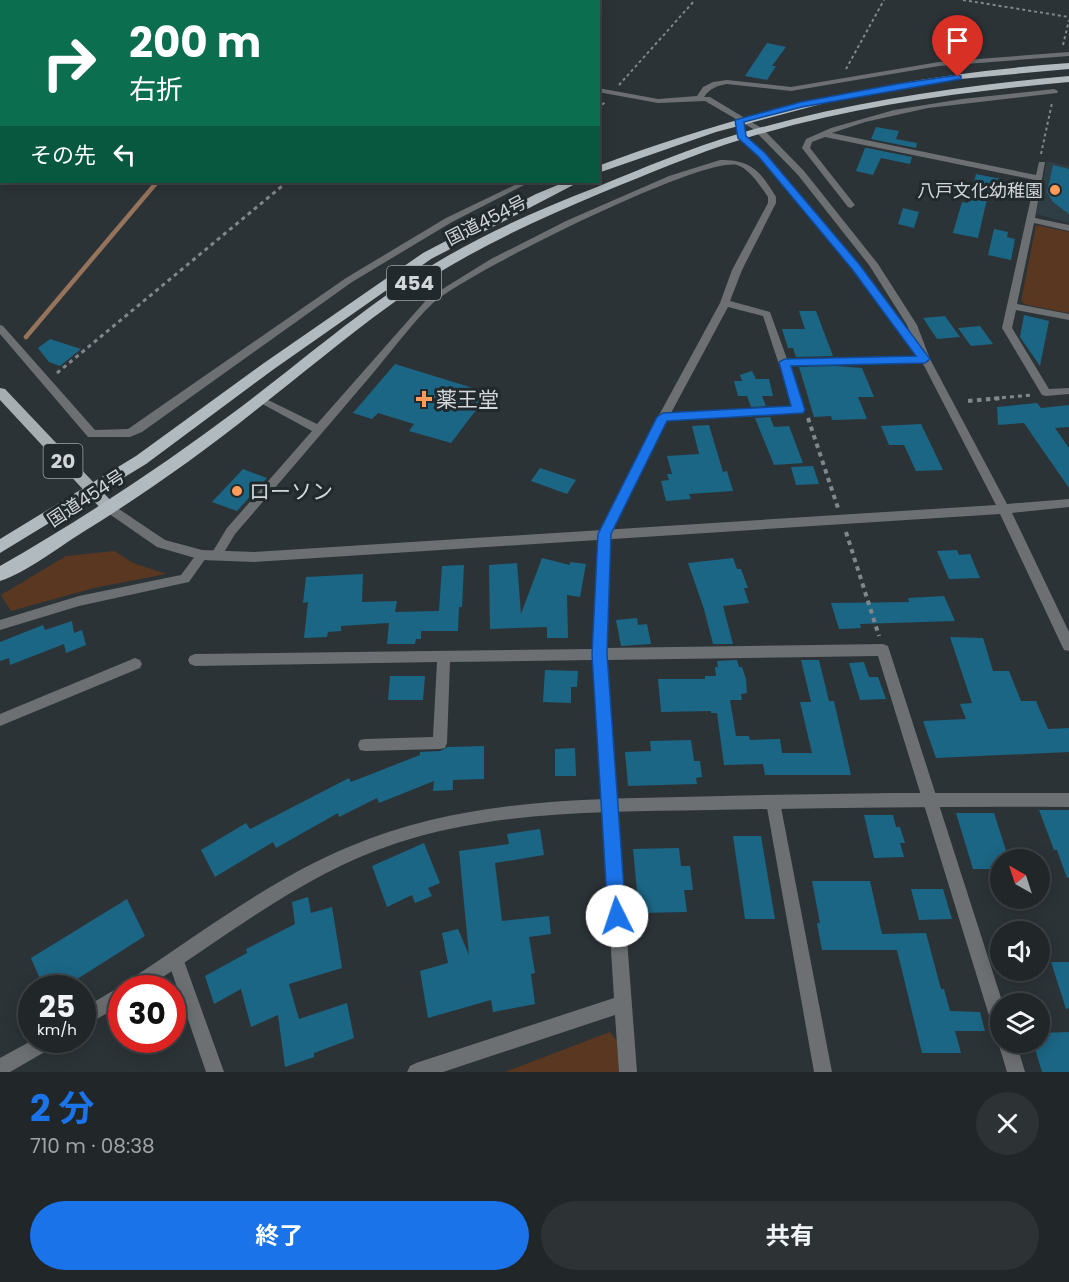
<!DOCTYPE html>
<html lang="ja">
<head>
<meta charset="utf-8">
<style>
  body { margin:0; font-family:Poppins,"Noto Sans JP",sans-serif; background:#2d3235; color:#f1f3f6; height:100vh; display:flex; flex-direction:column; font-size:22px; white-space:nowrap }
  * { box-sizing:border-box; margin:0 }
  p { font-size:20px; color:#a2a5a8 }
  .icon { flex:none; width:33px; height:33px; fill:none; stroke:currentColor; stroke-width:2; stroke-linecap:round; stroke-linejoin:round }
  .map { position:relative; height:1072px; overflow:hidden }
  .panel { display:flex; flex-direction:column; background:#212629; flex:1 }
  .panel>* { flex:none }
  .banner { position:absolute; left:0px; top:0px; width:600px; height:183px; box-shadow:0 3px 15px #0003,0 0 0 2px #3e4346; background:#0b6e4f; color:#fff; overflow:hidden }
  .needle { width:39px; rotate:321deg }
  .buttons { position:absolute; left:990px; top:849px; display:grid; gap:12px }
  .buttons a { display:grid; place-items:center; width:60px; height:60px; border-radius:50%; background:#212629; box-shadow:0 3px 15px #0003,0 0 0 2px #3e4346; font-size:30px }
  .speed { position:absolute; left:18px; top:975px; display:flex; gap:12px; font-size:30px; font-weight:700; text-align:center }
  .speed>* { display:grid; place-content:center; width:78px; height:78px; border-radius:50%; background:#212629; box-shadow:0 3px 15px #0003,0 0 0 2px #3e4346; line-height:1 }
  .speed small { font-size:15px; font-weight:400 }
  .speed .limit { border:9px solid #d22; background:#fff; color:#111 }
  .pin { position:absolute; display:grid; place-items:center; width:51px; height:51px; color:#fff; margin:-62px -26px; border-radius:50% 50% 50% 0; rotate:-45deg; box-shadow:0 0 6px #0007 }
  .pin .icon { rotate:45deg }
  .me { position:absolute; width:66px; margin:-33px; rotate:356deg; stroke-linejoin:round; filter:drop-shadow(0 0 4px #0008) }
  .turn { display:flex; align-items:center; gap:21px; height:126px; padding:0 30px; font-size:27px }
  .turn .icon { width:78px; height:78px; stroke-width:2.5 }
  .turn b { display:block; font-size:42px; line-height:51px }
  .then { display:flex; align-items:center; height:57px; padding:0 30px; background:#0003; gap:12px; font-size:22px }
  .round { display:grid; place-items:center; flex:none; width:63px; height:63px; border-radius:32px; background:#2d3235 }
  .summary { display:flex; align-items:center; justify-content:space-between; height:102px; padding:0 30px }
  h1 { font-size:36px; font-weight:700; line-height:45px; color:#1a73e8 }
  .cta { display:flex; gap:12px; margin-top:auto; padding:12px 30px }
  .cta a { flex:1; height:69px; border-radius:36px; background:#1a73e8; color:#fff; font-size:24px; font-weight:700; line-height:69px; text-align:center }
  .cta a+a { background:#2d3235; color:#f1f3f6 }
  .map>svg:first-child { display:block }
  .built { fill:#2f3d44 }
  .green { fill:#5a3720 }
  .lines { fill:none; stroke-linecap:round; stroke-linejoin:round }
  .stream-far1 { stroke:#96735b; stroke-width:4 }
  .stream { stroke:#96735b; stroke-width:4.5 }
  .building { fill:#1b6685 }
  .path-far2 { stroke:#81878a; stroke-width:2; stroke-dasharray:3 3; stroke-linecap:butt }
  .path-far1 { stroke:#81878a; stroke-width:3; stroke-dasharray:4 4; stroke-linecap:butt }
  .path { stroke:#81878a; stroke-width:4; stroke-dasharray:4.5 4.5; stroke-linecap:butt }
  .minor { fill:#6c7072; fill-rule:evenodd }
  .tertiary { fill:#6c7072; fill-rule:evenodd }
  .primary { fill:#a6aeb2; fill-rule:evenodd }
  .trunk { fill:#b1babe; fill-rule:evenodd }
  .route { fill:#1a73e8; stroke:#114b97; stroke-width:1.5 }
  .poi-dot { fill:#fe9b59; stroke:#22292d; stroke-width:2 }
  .labels { text-anchor:middle; dominant-baseline:central; stroke-width:6; stroke-linejoin:round; paint-order:stroke }
  .far-poi-label { font-size:18px; fill:#d1d6d8; stroke:#22292d; text-anchor:end }
  .far-street-label { font-size:18px; fill:#d1d6d8; stroke:#22292d }
  .shield { fill:#22292d; stroke:#9ca2a5; stroke-width:1.5 }
  .shield-label { font-size:20px; font-weight:bold; fill:#d1d6d8 }
  .poi-label { font-size:21px; fill:#d1d6d8; stroke:#22292d; text-anchor:start }
</style>
</head>
<body>
<div class="map">
<svg width="1069" height="1072" viewBox="0 0 1069 1072">
  <rect width="100%" height="100%" fill="#2c3337"/>
  <polygon class="built" points="1047,161 1069,166 1069,223 1036,214"/>
  <g class="green">
    <polygon points="1036,225 1069,232 1069,313 1027,305 1021,301"/>
    <polygon points="114,551 133,563 166,574 94,588 11,611 1,595 66,556"/>
    <polygon points="610,1032 617,1041 619,1072 505,1072"/>
  </g>
  <g class="lines">
    <polyline class="stream-far1" points="306,2 308,0"/>
    <polyline class="stream" points="26,337 157,182"/>
  </g>
  <g class="building">
    <polygon points="767,43 786,47 772,66 776,66 767,80 745,76"/>
    <polygon points="876,127 899,131 896,139 917,143 916,148 871,139"/>
    <polygon points="865,148 867,148 912,157 910,164 881,158 873,175 856,171"/>
    <polygon points="1053,165 1069,169 1069,214 1053,202 1047,192"/>
    <polygon points="976,174 1001,179 997,197 988,195 978,238 953,233 962,202 968,203"/>
    <polygon points="903,208 919,212 914,228 898,224"/>
    <polygon points="994,229 1008,232 1007,237 1015,239 1011,260 988,255"/>
    <polygon points="799,311 816,311 833,356 796,357 793,348 788,348 782,329 805,329"/>
    <polygon points="1024,315 1049,321 1040,366 1020,337"/>
    <polygon points="945,316 960,337 937,339 923,318"/>
    <polygon points="980,326 993,344 971,346 958,328"/>
    <polygon points="50,339 81,349 60,366 49,362 38,348"/>
    <polygon points="395,364 489,393 451,443 409,431 414,424 378,413 372,419 353,413"/>
    <polygon points="836,366 862,368 874,397 858,397 867,419 832,420 831,416 814,417 799,367"/>
    <polygon points="752,371 756,379 769,379 773,396 762,396 766,406 751,407 747,396 738,396 734,381 742,381 740,375"/>
    <polygon points="1037,403 1041,408 1069,405 1069,427 1055,428 1069,448 1069,488 1024,423 998,425 997,407"/>
    <polygon points="770,417 774,427 789,426 803,463 774,465 755,418"/>
    <polygon points="921,424 922,426 943,470 916,471 904,445 889,445 881,426"/>
    <polygon points="709,425 723,472 727,471 733,491 689,494 691,499 666,501 661,481 669,480 667,474 672,474 667,456 699,454 692,426"/>
    <polygon points="813,466 819,484 796,485 791,467"/>
    <polygon points="540,468 576,480 567,494 531,481"/>
    <polygon points="243,469 267,478 237,511 212,502"/>
    <polygon points="957,550 959,555 970,554 980,578 949,579 937,551"/>
    <polygon points="542,558 570,565 570,562 586,564 580,597 567,595 568,638 547,638 547,627 490,629 489,565 517,563 521,614"/>
    <polygon points="733,558 737,569 741,569 748,588 744,588 749,603 723,606 733,644 713,644 704,609 688,563"/>
    <polygon points="464,565 462,607 459,607 458,631 421,631 421,639 416,639 415,644 387,644 389,623 341,626 341,631 328,632 327,637 304,638 308,602 303,603 306,577 363,574 362,602 397,601 395,612 439,611 442,566"/>
    <polygon points="944,596 955,621 860,624 861,628 839,629 831,603 909,602 908,598"/>
    <polygon points="637,618 638,625 647,624 651,644 621,646 616,620"/>
    <polygon points="72,621 74,633 82,630 86,645 66,653 64,644 10,665 9,658 0,661 0,642 43,625 45,630"/>
    <polygon points="950,637 983,638 993,671 1009,671 1021,701 1036,701 1048,729 1069,728 1069,752 936,758 923,721 966,719 960,704 972,703"/>
    <polygon points="737,660 739,667 742,667 746,679 747,693 741,694 742,700 730,700 736,736 749,736 750,740 780,739 782,753 812,753 800,702 811,702 801,660 819,660 829,701 834,701 851,775 765,775 763,764 724,765 717,713 711,713 711,711 661,712 658,679 705,679 705,676 716,676 715,667 718,667 717,661"/>
    <polygon points="864,662 869,677 878,677 886,699 860,700 849,663"/>
    <polygon points="545,670 578,671 577,687 571,687 571,703 543,702"/>
    <polygon points="390,676 425,676 423,700 388,700"/>
    <polygon points="691,740 694,761 700,761 702,777 696,778 697,784 628,786 625,752 651,751 650,741"/>
    <polygon points="484,746 484,779 453,780 453,790 433,791 434,781 379,803 377,798 339,817 338,813 276,848 273,842 215,877 201,850 246,823 250,829 349,778 351,782 420,755 420,752 440,751 448,747"/>
    <polygon points="575,748 576,776 555,776 555,749"/>
    <polygon points="1039,810 1069,810 1069,877 1067,878 1057,850 1054,850"/>
    <polygon points="956,813 994,813 1009,860 1000,860 1000,869 973,869"/>
    <polygon points="864,815 893,815 896,827 900,827 905,843 900,843 904,857 874,858"/>
    <polygon points="540,829 544,855 495,863 502,921 549,916 551,934 529,937 535,973 531,974 535,1004 493,1012 491,1000 428,1018 420,971 448,963 442,933 458,929 469,955 459,851 509,844 507,834"/>
    <polygon points="733,836 761,836 775,919 745,919"/>
    <polygon points="424,843 440,883 428,888 432,896 415,903 412,895 387,907 372,866"/>
    <polygon points="679,848 681,866 690,866 693,890 684,890 687,912 639,913 633,849"/>
    <polygon points="812,881 870,881 882,934 926,933 941,989 944,989 950,1011 980,1012 985,1031 955,1031 961,1053 922,1053 897,950 822,950 817,923 820,923"/>
    <polygon points="911,889 943,889 952,919 919,920"/>
    <polygon points="308,897 311,913 332,907 342,968 289,984 299,1019 347,1003 354,1038 314,1053 314,1057 285,1067 278,1015 251,1027 241,989 214,1004 205,976 247,953 246,949 295,924 292,902"/>
    <polygon points="127,899 145,936 63,988 44,988 31,958"/>
    <polygon points="1051,962 1069,962 1069,1008 1066,1009"/>
    <polygon points="1069,1032 1069,1072 1042,1072 1033,1042 1040,1042 1040,1033"/>
  </g>
  <g class="lines">
    <g class="path-far2">
      <polyline points="963,0 1069,17"/>
      <polyline points="315,2 317,0"/>
      <polyline points="502,2 504,0"/>
      <polyline points="1063,45 1069,20"/>
      <polyline points="846,69 884,0"/>
      <polyline points="619,85 695,0"/>
      <polyline points="598,109 605,102"/>
      <polyline points="1041,154 1052,103"/>
    </g>
    <g class="path-far1">
      <polyline points="57,373 287,182"/>
      <polyline points="986,399 1033,395"/>
    </g>
    <g class="path">
      <polyline points="968,401 1003,398"/>
      <polyline points="808,418 838,508"/>
      <polyline points="846,532 879,636"/>
    </g>
    <g class="minor">
      <polygon points="139,0 146,0 137,2"/>
      <polygon points="0,27 2,27 2,32 0,31"/>
      <path d="M1069,52V56L939,66L791,91L727,84C717,86 710,88 704,97H710L763,129L764,131L760,133L705,101L658,103L598,92V88L658,99L697,96L703,87L713,82L727,80L791,87L939,62Z"/>
      <polygon points="1054,89 1058,91 1057,93 928,108 865,122 832,133 1036,175 1039,162 1045,162 1035,218 1069,225 1069,231 1034,223 1017,304 1069,314 1069,320 1016,310 1012,328 1049,389 1069,388 1069,394 1046,396 1042,395 1002,328 1035,180 825,137 812,142 810,148 855,205 851,208 848,207 802,148 806,139 831,128 894,110 962,99"/>
      <path d="M720,160C752,160 760,171 776,197V203L742,270L730,301L770,312L787,359L925,356L930,359L925,362L789,365L804,410L803,413L667,420L611,534L606,648L883,644L888,646L1003,1004H1000V1030L994,1028L991,1022L878,656L606,660L637,1072H619L615,1015L443,1072H407L410,1066L416,1063L614,998L593,660L450,662L447,743L445,748L440,749L365,751L360,750L358,745L360,740L365,739L433,737L437,662L195,666L190,664L188,660L190,656L195,654L593,649L599,534L658,417L720,303L732,270L768,203V197C761,187 749,168 737,165C701,156 465,274 433,303C410,325 389,355 368,379C324,431 280,482 235,534L220,559H212L210,556L227,528L312,431L255,400L260,397L264,398L317,424L428,298L491,259L566,221L669,176ZM728,307L763,316L793,407L671,413Z"/>
      <polygon points="521,182 530,182 452,222 352,282 142,432 130,437 88,437 0,334 0,325 3,326 95,430 128,429 346,278 446,218"/>
      <polygon points="202,550 206,552 208,555 189,582 79,606 0,630 0,620 79,596 181,575 198,552"/>
      <polygon points="135,658 140,660 142,664 140,668 0,726 0,714"/>
      <polygon points="773,795 778,797 780,802 832,1072 814,1072 766,802 768,797"/>
      <polygon points="176,953 182,955 184,961 224,1072 206,1072 168,961 170,955"/>
      <polygon points="1000,1037 1000,1042 1016,1042 1025,1072 1007,1072 998,1042"/>
    </g>
    <g class="tertiary">
      <rect x="92" y="0" width="6" height="2"/>
      <polygon points="736,119 742,119 745,135 765,153 858,264 911,334 907,325 869,265 798,175 757,133 757,129 763,129 804,171 878,264 917,325 930,359 1007,504 1069,499 1069,507 1012,513 1069,632 1069,651 1064,650 1062,646 1000,514 254,562 202,560 157,547 105,511 103,508 105,505 113,505 165,540 202,550 254,552 996,505 918,354 914,353 852,268 759,157 738,138"/>
      <polygon points="0,134 2,134 0,139"/>
      <path d="M894,793H1069V807C949,806 830,808 710,810C606,812 498,810 397,843C305,873 227,936 146,988H122V1005L82,1027V1009L116,989L124,987L126,982C199,935 270,879 351,846C456,802 568,799 680,797C752,795 823,794 894,793Z"/>
      <polygon points="33,1040 58,1040 55,1046 10,1072 0,1072 0,1058"/>
    </g>
    <polygon class="primary" points="0,388 5,389 114,504 116,508 114,512 104,512 0,400"/>
    <g class="trunk">
      <path d="M1069,63V69L949,80L829,102L716,132L598,173V166C755,107 903,75 1069,63Z"/>
      <path d="M1069,76V82C959,92 848,107 743,139C694,154 648,174 601,193C527,224 454,258 389,306C343,339 300,376 256,410C201,454 143,495 83,532C59,547 27,572 0,581V566C84,518 164,465 241,407C306,358 368,303 439,261C489,231 543,208 597,187C643,168 690,148 738,134C846,102 957,86 1069,76Z"/>
      <polygon points="565,182 579,182 431,259 274,369 146,464 0,553 0,539 136,456 264,363 423,253 536,194"/>
    </g>
  </g>
  <polygon class="route" points="958,75 961,76 961,79 802,107 744,122 746,136 765,153 859,264 930,359 925,363 791,366 805,410 803,413 667,421 611,534 607,654 626,916 623,922 617,925 610,922 608,916 592,654 598,534 657,417 663,413 791,406 779,362 785,359 916,356 852,269 759,157 738,138 735,120 801,102 897,84"/>
  <g class="poi-dot">
    <circle cx="1055" cy="190" r="6"/>
    <path d="M421 390h6v6h6v6h-6v6h-6v-6h-6v-6h6z"/>
    <circle cx="237" cy="491" r="6"/>
  </g>
  <g class="labels">
    <g class="far-poi-label">
      <text x="1043" y="190">八戸文化幼稚園</text>
    </g>
    <g class="far-street-label">
      <text transform="translate(486 220) rotate(-27)">国道454号</text>
      <text transform="translate(86 498) rotate(-33)">国道454号</text>
    </g>
    <g class="shield">
      <rect x="387" y="266" width="54" height="34" rx="4.5"/>
      <rect x="43.5" y="444" width="39" height="34" rx="4.5"/>
    </g>
    <g class="shield-label">
      <text x="414" y="283">454</text>
      <text x="63" y="461">20</text>
    </g>
    <g class="poi-label">
      <text x="436" y="399">薬王堂</text>
      <text x="249" y="491">ローソン</text>
    </g>
  </g>
</svg>
<div class="buttons">
<a><svg class="needle" viewBox="-14 -14 28 28"><path d="M0-13l5 13h-10z" fill="#e53935"/><path d="M0 13l5-13h-10z" fill="#a2a5a8"/></svg></a>
<a><svg class="icon" aria-label="sound" viewBox="0 0 24 24"><path d="M4 9h4l5-4v14l-5-4H4zM17 9q2 3 0 6"/></svg></a>
<a><svg class="icon" aria-label="layers" viewBox="0 0 24 24"><path d="M12 4l9 5-9 5-9-5zM3 14l9 5 9-5"/></svg></a>
</div>
<div class="speed"><div>25<small>km/h</small></div><div class="limit">30</div></div>
<div class="pin" style="left:958px;top:77px;background:#d93025"><svg class="icon" aria-label="arrive" viewBox="0 0 24 24"><path d="M6 21V4h12l-3 4 3 4H6"/></svg></div>
<svg class="me" style="left:617px;top:916px" viewBox="-20 -20 40 40"><circle r="19" fill="#fff"/><path d="M0-13L10 11 0 6-10 11z" fill="#1a73e8"/></svg>
<div class="banner">
<div class="turn"><svg class="icon" aria-label="right" viewBox="0 0 24 24"><path d="M7 20v-9h11M14 6l5 5-5 5"/></svg><div><b>200 m</b>右折</div></div>
<div class="then">その先<svg class="icon" aria-label="left" viewBox="0 0 24 24"><path d="M17 20v-9H6M10 6l-5 5 5 5"/></svg></div>
</div>
</div>
<section class="panel">
<div class="summary"><div><h1>2 分</h1><p>710 m · 08:38</p></div><a class="round"><svg class="icon" aria-label="close" viewBox="0 0 24 24"><path d="M6 6l12 12M18 6L6 18"/></svg></a></div>
<div class="cta"><a>終了</a><a>共有</a></div>
</section>
</body>
</html>
